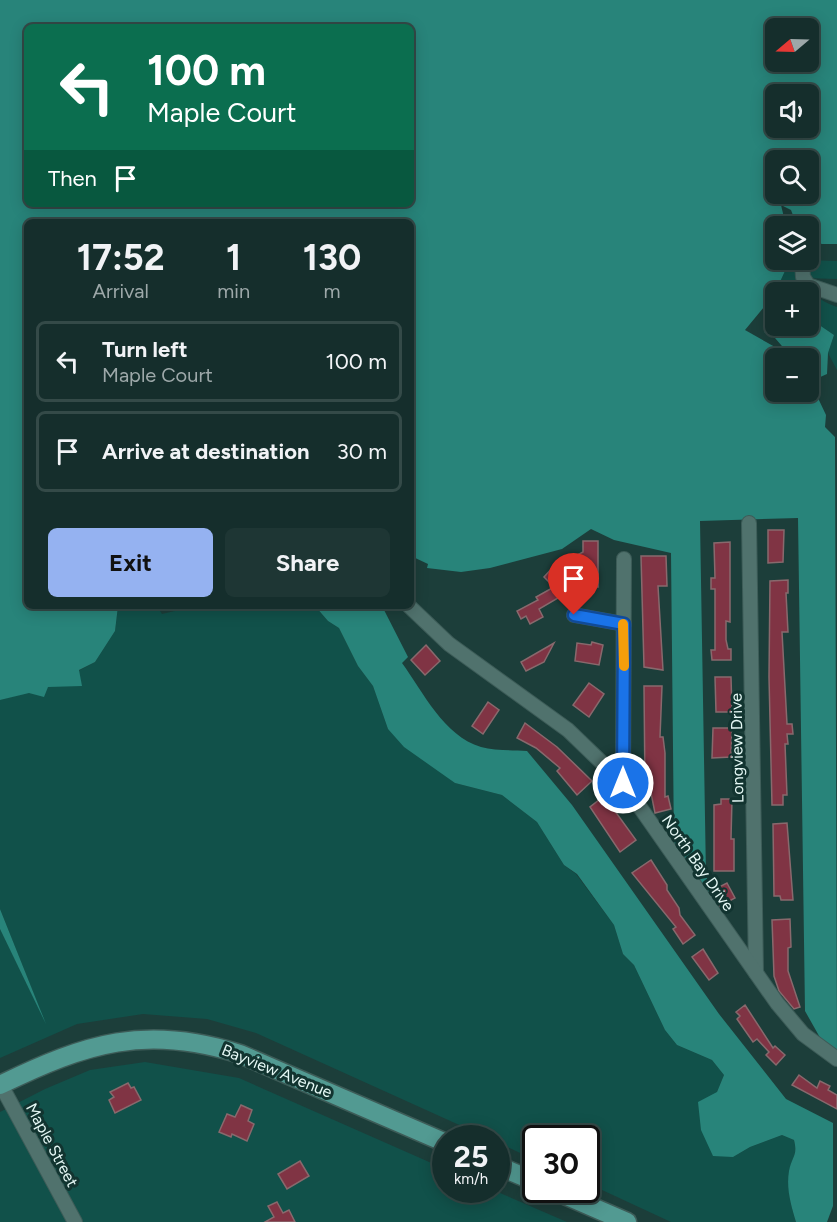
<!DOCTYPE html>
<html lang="en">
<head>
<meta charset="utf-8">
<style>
  body { margin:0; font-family:Figtree,sans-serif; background:#1e3634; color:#f1f3f6; height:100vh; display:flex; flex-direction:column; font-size:22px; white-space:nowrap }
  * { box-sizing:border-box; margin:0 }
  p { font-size:20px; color:#9da8a9 }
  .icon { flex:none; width:33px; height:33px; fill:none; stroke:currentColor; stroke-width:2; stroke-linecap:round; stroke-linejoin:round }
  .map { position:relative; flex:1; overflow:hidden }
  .panel { position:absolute; left:24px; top:219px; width:390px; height:390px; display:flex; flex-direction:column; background:#152e2c; border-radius:9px; box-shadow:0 3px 15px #0003,0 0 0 2px #344a48 }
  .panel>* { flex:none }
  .top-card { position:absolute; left:24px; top:24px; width:390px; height:183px; border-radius:9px; box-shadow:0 3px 15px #0003,0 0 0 2px #344a48; background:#0b6e4f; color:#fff; overflow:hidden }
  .needle { width:39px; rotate:251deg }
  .tools { position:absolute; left:765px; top:18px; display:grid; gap:12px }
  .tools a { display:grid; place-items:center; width:54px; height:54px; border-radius:9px; background:#152e2c; box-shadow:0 3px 15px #0003,0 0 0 2px #344a48; font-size:30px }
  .speed { position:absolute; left:432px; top:1125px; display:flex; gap:12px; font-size:30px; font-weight:700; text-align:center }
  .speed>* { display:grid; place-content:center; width:78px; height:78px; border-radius:50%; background:#152e2c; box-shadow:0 3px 15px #0003,0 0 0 2px #344a48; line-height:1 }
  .speed small { font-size:15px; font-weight:400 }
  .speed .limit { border:3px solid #111; border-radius:9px; background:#fff; color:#111 }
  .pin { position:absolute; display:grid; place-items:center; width:51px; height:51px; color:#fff; margin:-62px -26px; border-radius:50% 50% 50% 0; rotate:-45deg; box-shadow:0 0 6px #0007 }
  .pin .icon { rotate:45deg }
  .me { position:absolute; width:66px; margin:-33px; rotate:0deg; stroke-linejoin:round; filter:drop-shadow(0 0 4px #0008) }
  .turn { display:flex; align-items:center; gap:21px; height:126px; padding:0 24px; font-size:27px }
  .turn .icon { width:78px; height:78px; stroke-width:2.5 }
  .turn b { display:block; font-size:42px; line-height:51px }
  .then { display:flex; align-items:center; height:57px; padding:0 24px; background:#0003; gap:12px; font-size:22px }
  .eta { display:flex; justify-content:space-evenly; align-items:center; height:102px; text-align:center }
  .eta b { font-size:36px; font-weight:700; line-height:42px }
  .button { display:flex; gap:12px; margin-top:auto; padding:12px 24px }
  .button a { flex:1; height:69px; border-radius:9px; background:#95b2f1; color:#111; font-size:24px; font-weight:700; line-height:69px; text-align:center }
  .button a+a { background:#1e3634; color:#f1f3f6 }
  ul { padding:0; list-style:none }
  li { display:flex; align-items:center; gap:18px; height:81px; margin:0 12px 9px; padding:0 12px; border:3px solid #344a48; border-radius:9px }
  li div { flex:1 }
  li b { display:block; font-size:22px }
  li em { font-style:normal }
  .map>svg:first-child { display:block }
  .green { fill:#11514a }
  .water { fill:#28847a; fill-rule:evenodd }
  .building { fill:#803444; stroke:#88696d; stroke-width:1.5 }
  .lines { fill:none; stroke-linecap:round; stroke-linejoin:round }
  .minor-casing { stroke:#3d5c58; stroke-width:16 }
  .major-casing { stroke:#3d5c58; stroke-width:21 }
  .minor { stroke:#50726d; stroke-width:14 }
  .major { stroke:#529a92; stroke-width:18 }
  .route-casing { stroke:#114b97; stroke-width:15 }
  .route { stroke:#1a73e8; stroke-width:10 }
  .slow { stroke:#f59e0b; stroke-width:10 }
  .labels { text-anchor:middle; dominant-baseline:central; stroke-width:6; stroke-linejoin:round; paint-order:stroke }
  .street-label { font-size:16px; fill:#e5f8f5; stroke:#123430 }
</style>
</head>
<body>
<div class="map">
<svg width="837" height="1222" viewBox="0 0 837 1222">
  <rect width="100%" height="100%" fill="#1c3e3a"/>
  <g class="green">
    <path d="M790,260H794C801,284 812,298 837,307V370L828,353L834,335L809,318L808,292H776L774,295Z"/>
    <polygon points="805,260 837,261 837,279 804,278"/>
    <path d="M118,606H157L162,614L179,610L178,606H315L328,621L339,628L358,666L373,686L388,729L455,783L502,795L537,822L564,865L576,874L614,925L623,954L634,965L665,1030L677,1045L712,1060L724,1075L717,1092L733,1157L750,1147L782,1135L794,1140C798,1156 791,1158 789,1173C787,1191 791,1205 796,1222H671L587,1183L586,1138H536L535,1160L497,1142L496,1138H488L256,1033L207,1019L143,1014L77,1024L0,1058V929L41,1012L0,909V700L48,687L95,662L115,631Z"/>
    <polygon points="145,1062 239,1078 445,1169 446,1190 493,1190 567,1222 0,1222 0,1112 45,1089 90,1070"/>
  </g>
  <g class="water">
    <path d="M0,0H837V244H822L809,240L808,226H797L791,210L781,205L786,226H776V260H790L774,295L745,330L775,347L787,358H776V392H808L809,379L826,415L825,427L835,437L837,1052L827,1050L805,1011L798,518L700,521L706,876L713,891L707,894L674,846L671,553L614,540L591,529L562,549L490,568L461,572L427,568L428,564L411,556V222H27V606H118L115,631L95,662L79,670L82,686L48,687L44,697L29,693L0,700ZM27,27H411V204H27ZM776,28H808V62H776ZM776,94H808V128H776ZM776,160H808V194H776Z"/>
    <polygon points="809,318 834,335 828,353 827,374 818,378 809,363 808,358 788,353 775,338 764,332 775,320 776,326 808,326"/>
    <path d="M315,606H382L408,657L402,663C423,692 444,736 481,747C495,751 513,750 527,751L572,805L719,1014L786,1099L833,1123V1206L827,1222H796C791,1205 786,1189 789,1171C792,1156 798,1156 794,1140L782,1135L750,1147L733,1157L713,1156L701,1130L698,1102L717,1092L724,1075L712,1060L677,1045L665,1030L634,965L623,954L614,925L577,874L564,865L537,822L502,795L455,783L404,747L388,729L373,686L358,666L339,628L328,621Z"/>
    <polygon points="0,909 46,1024 0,929"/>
  </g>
  <g class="building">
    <polygon points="768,530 784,530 783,562 768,563"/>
    <polygon points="583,541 598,541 598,587 584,587 584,570 577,576 570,559 583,552"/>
    <polygon points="730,542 730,622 726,621 726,640 728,649 731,649 731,660 712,660 711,650 715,650 715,589 711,589 711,578 715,578 714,543"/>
    <polygon points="641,556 666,556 667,586 658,586 663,670 644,667"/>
    <polygon points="554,566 568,579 575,575 576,577 557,596 558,598 539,609 543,617 530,624 526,616 521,619 517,611 538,600 536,597 554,587 544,577"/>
    <polygon points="788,580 788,593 786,593 788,632 782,632 787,724 792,724 793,734 787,734 788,744 785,744 787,795 783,795 783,805 772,805 769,677 770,581"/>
    <polygon points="592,642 603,645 599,665 575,661 577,643 591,645"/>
    <polygon points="554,643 544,662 526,671 521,662"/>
    <polygon points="426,645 440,661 425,675 411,660"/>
    <polygon points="715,677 731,677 732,712 716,712"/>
    <polygon points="589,683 604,694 589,717 573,705"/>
    <polygon points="644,686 662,686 660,737 663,737 665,753 665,797 668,796 671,809 655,813 650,788 645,788"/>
    <polygon points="488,702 499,710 483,734 472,726"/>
    <polygon points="525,723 557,747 592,781 577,795 557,771 560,768 536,748 517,738"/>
    <polygon points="713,728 732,728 731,757 712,758"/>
    <polygon points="604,796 636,840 620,852 590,807"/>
    <polygon points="721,799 732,799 731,839 734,839 734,871 714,871 714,805 721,804"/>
    <polygon points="787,823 793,900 781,900 780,896 774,896 773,824"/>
    <polygon points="651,860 667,885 667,890 679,908 680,915 695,935 683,944 673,929 676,927 632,873"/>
    <polygon points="727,883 735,898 720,906 713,895 719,892 717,888"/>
    <polygon points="790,919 791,947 788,948 788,971 800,1007 794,1009 779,991 774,976 772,920"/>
    <polygon points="703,949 718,973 709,980 692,957"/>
    <polygon points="745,1005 773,1048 775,1046 785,1055 776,1065 766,1055 769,1052 757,1039 753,1042 737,1019 740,1016 736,1012"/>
    <polygon points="799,1075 817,1088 820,1081 830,1086 828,1090 837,1095 837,1109 792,1085"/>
    <polygon points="128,1083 131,1088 134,1087 141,1100 115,1113 109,1100 114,1097 110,1092"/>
    <polygon points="241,1105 252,1110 248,1121 254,1124 247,1141 232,1134 231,1137 219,1132 227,1114 235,1117"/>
    <polygon points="300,1161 309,1176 287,1189 278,1174"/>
    <polygon points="277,1202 283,1213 289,1210 295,1222 265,1222 274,1217 268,1206"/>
  </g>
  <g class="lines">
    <defs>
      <g id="minor">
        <polyline points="802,262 803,277 808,285 837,295"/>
        <polyline points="749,523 756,973"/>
        <polyline points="409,606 449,644 568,730 623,783 777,1003 803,1034 837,1059"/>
        <polyline points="574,615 624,624"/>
        <polyline points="623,783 624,559"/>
        <polyline points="1,1085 75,1222"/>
      </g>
      <g id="major">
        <path d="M0,1085C86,1043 146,1024 240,1054L446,1143"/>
        <polyline points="496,1165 536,1182"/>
        <polyline points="553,1190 627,1222"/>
      </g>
    </defs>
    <use href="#minor" class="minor-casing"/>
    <use href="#major" class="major-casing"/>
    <use href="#minor" class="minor"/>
    <use href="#major" class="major"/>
  </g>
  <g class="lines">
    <defs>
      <polyline id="route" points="574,615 624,624 623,783"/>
    </defs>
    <use href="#route" class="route-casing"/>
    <use href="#route" class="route"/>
    <polyline class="slow" points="623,624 624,666"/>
  </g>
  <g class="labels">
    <g class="street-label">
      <text transform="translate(737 748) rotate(-91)">Longview Drive</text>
      <text transform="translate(698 863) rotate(55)">North Bay Drive</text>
      <text transform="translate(277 1071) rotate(22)">Bayview Avenue</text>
      <text transform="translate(52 1145) rotate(62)">Maple Street</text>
    </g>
  </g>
</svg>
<div class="tools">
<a><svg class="needle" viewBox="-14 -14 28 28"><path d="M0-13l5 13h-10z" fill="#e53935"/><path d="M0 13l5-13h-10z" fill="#9da8a9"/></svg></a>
<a><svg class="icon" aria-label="sound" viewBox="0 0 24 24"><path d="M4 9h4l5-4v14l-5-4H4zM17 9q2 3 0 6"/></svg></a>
<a><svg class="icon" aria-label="search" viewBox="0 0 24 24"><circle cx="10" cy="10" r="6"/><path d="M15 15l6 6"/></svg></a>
<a><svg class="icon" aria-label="layers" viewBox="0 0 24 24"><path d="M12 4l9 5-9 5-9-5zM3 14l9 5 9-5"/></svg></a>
<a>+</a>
<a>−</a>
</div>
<div class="speed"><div>25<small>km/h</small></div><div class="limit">30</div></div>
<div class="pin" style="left:574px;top:615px;background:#d93025"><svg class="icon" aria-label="arrive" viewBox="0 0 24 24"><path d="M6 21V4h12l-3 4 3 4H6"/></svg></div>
<svg class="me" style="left:623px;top:783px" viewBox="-20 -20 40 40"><circle r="17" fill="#1a73e8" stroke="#fff" stroke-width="3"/><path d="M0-11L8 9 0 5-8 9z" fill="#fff"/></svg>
<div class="top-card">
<div class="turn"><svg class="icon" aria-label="left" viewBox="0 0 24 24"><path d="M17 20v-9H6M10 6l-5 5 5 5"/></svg><div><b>100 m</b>Maple Court</div></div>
<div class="then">Then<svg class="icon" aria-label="arrive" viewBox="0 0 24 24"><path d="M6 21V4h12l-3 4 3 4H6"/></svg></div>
</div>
<section class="panel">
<div class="eta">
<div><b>17:52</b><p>Arrival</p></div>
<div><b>1</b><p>min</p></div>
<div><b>130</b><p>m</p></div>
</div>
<ul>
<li><svg class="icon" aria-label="left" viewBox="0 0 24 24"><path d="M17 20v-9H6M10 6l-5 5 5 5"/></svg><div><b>Turn left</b><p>Maple Court</p></div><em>100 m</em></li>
<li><svg class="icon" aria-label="arrive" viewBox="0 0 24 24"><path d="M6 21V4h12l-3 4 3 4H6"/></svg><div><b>Arrive at destination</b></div><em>30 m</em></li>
</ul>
<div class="button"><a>Exit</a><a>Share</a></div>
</section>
</div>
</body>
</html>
